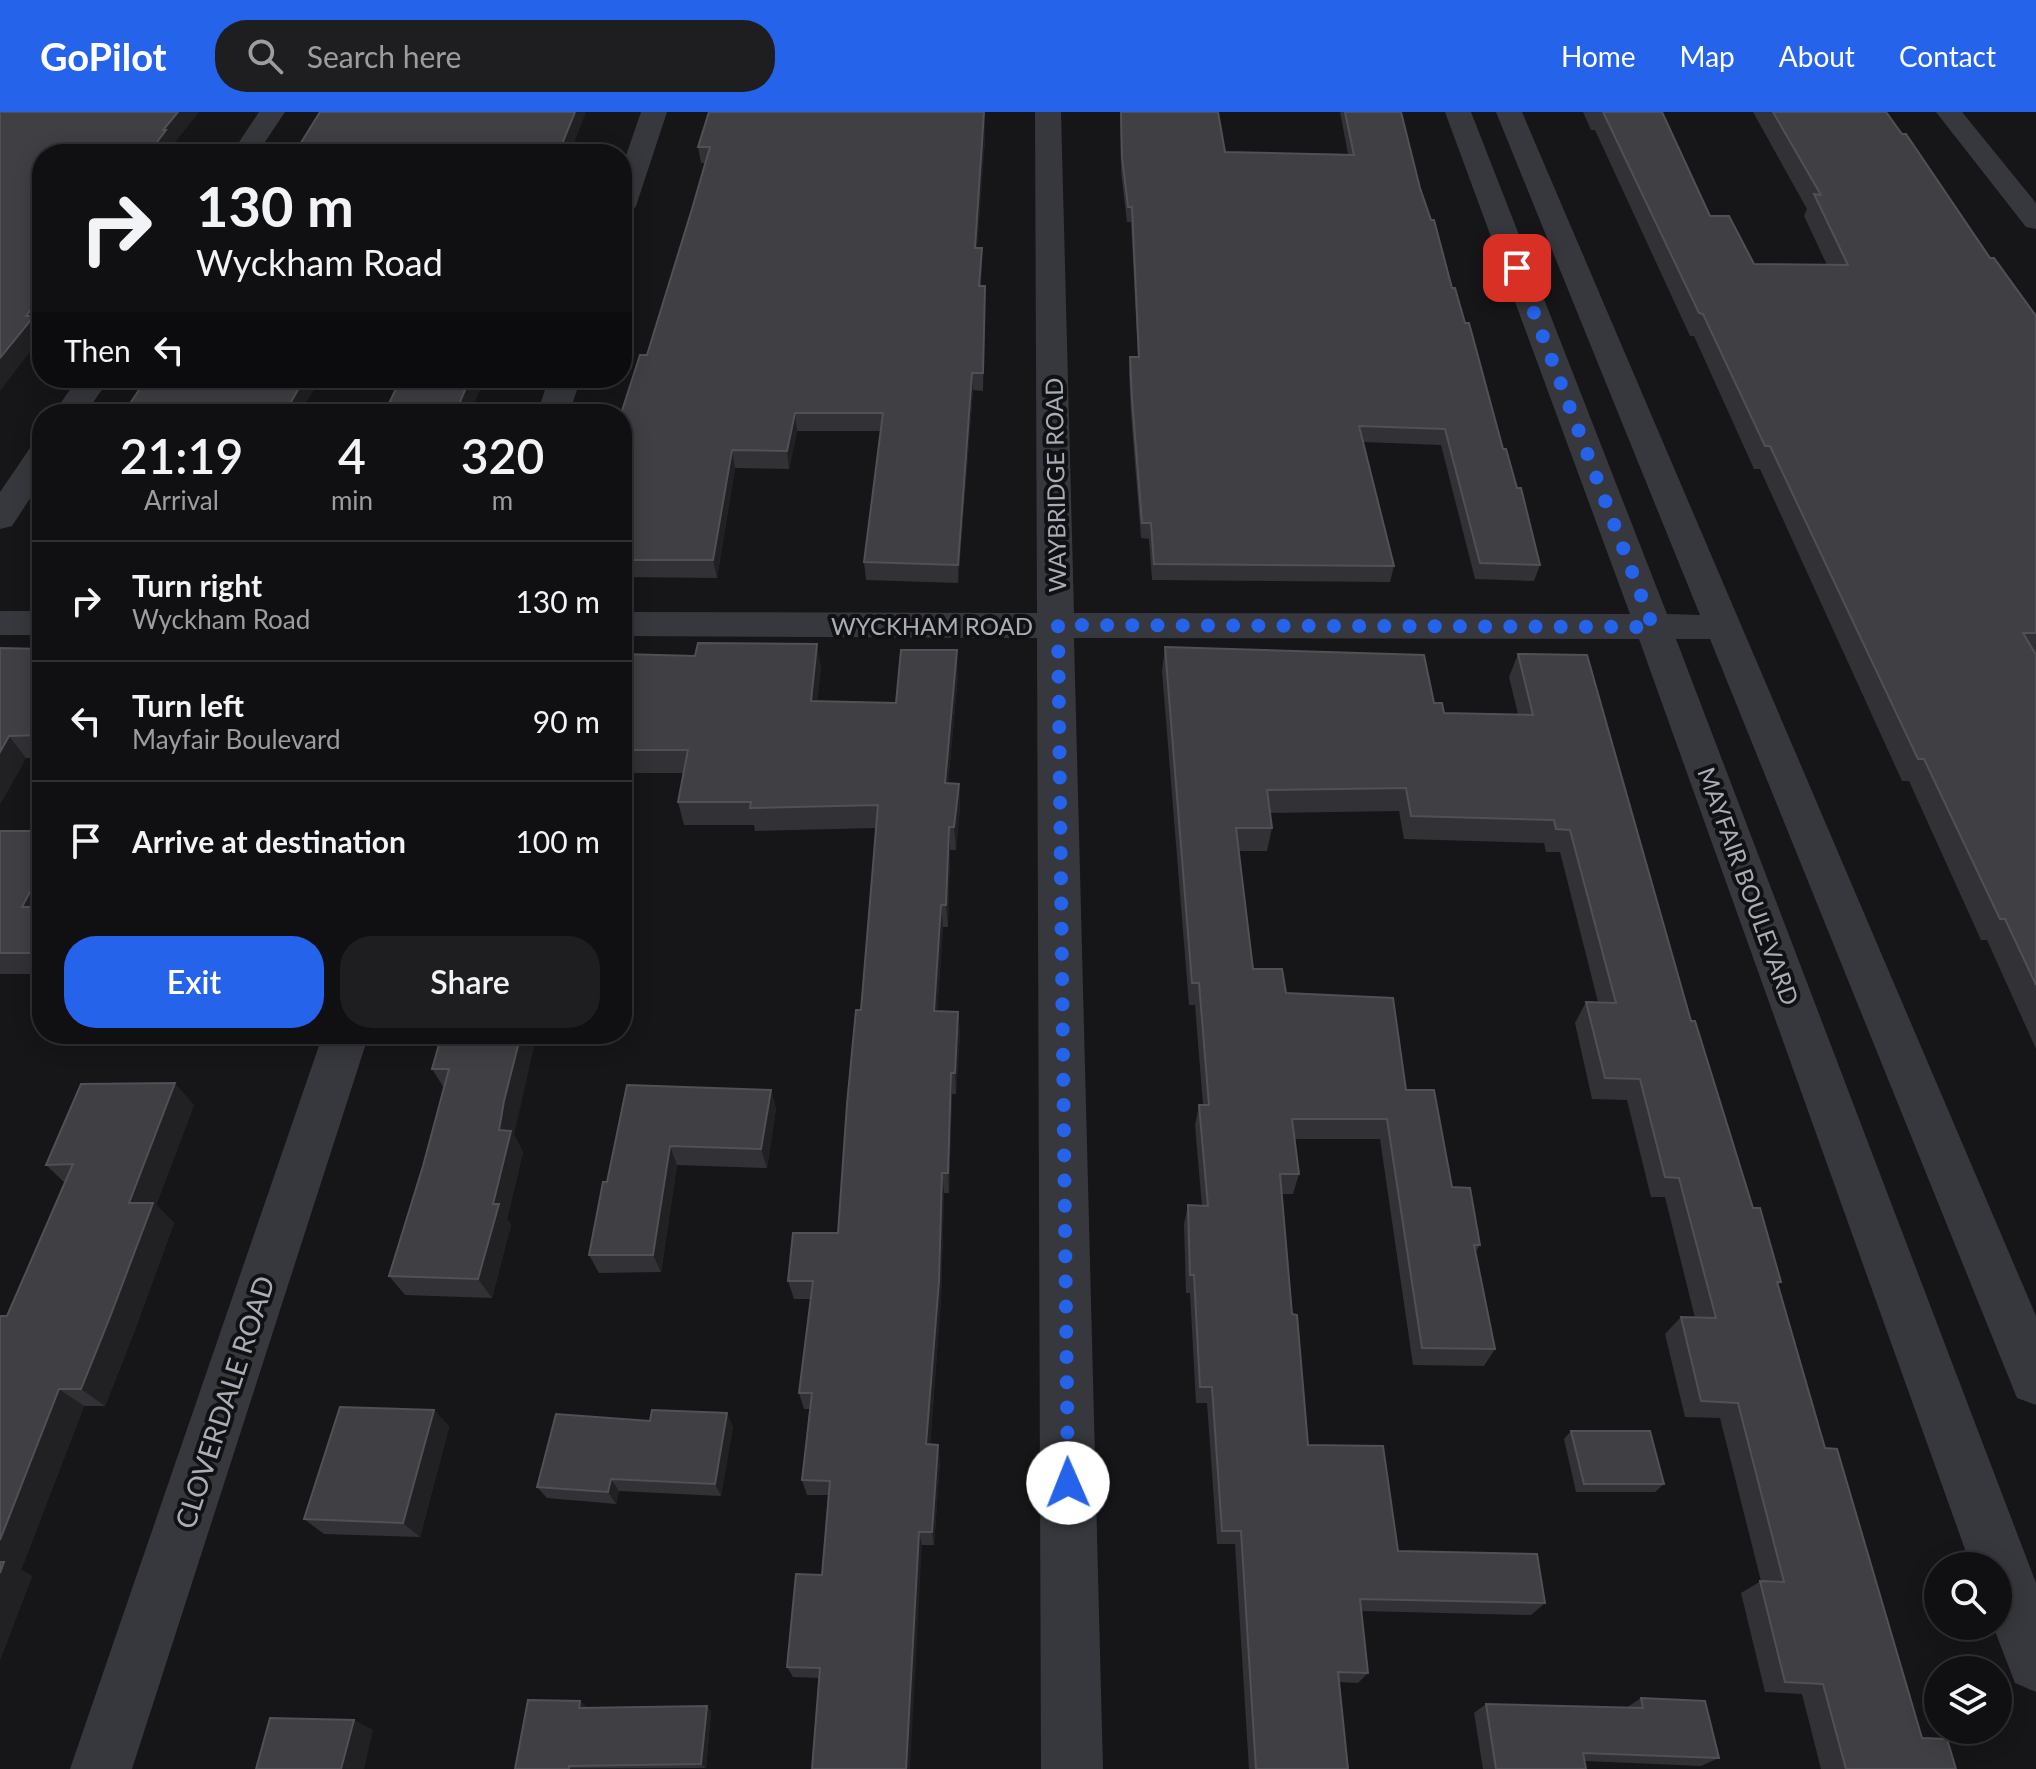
<!DOCTYPE html>
<html lang="en">
<head>
<meta charset="utf-8">
<style>
  body { margin:0; font-family:Lato,sans-serif; background:#1e1e20; color:#f1f3f6; height:100vh; display:flex; flex-direction:column; font-size:30px; white-space:nowrap }
  * { box-sizing:border-box; margin:0 }
  p { font-size:26px; color:#9c9d9f }
  .icon { flex:none; width:44px; height:44px; fill:none; stroke:currentColor; stroke-width:2; stroke-linecap:round; stroke-linejoin:round }
  .map { position:relative; flex:1; overflow:hidden }
  .sheet { position:absolute; left:32px; top:292px; width:600px; height:640px; display:flex; flex-direction:column; background:#101012; border-radius:32px; box-shadow:0 4px 20px #0003,0 0 0 2px #303032 }
  .sheet>* { flex:none }
  .banner { position:absolute; left:32px; top:32px; width:600px; height:244px; border-radius:32px; box-shadow:0 4px 20px #0003,0 0 0 2px #303032; background:#101012; color:#f1f3f6; overflow:hidden }
  .controls { position:absolute; left:1924px; top:1440px; display:grid; gap:16px }
  .controls a { display:grid; place-items:center; width:88px; height:88px; border-radius:50%; background:#101012; box-shadow:0 4px 20px #0003,0 0 0 2px #303032; font-size:40px }
  .pin { position:absolute; display:grid; place-items:center; width:68px; height:68px; color:#fff; margin:-34px; border-radius:16px; box-shadow:0 4px 12px #0006 }
  .me { position:absolute; width:88px; margin:-44px; rotate:359deg; stroke-linejoin:round; filter:drop-shadow(0 0 6px #0008) }
  .turn { display:flex; align-items:center; gap:28px; height:168px; padding:0 32px; font-size:36px }
  .turn .icon { width:104px; height:104px; stroke-width:2.5 }
  .turn b { display:block; font-size:56px; line-height:68px }
  .then { display:flex; align-items:center; height:76px; padding:0 32px; background:#0003; gap:16px; font-size:30px }
  .eta { display:flex; justify-content:space-evenly; align-items:center; height:136px; text-align:center }
  .eta b { font-size:48px; font-weight:600; line-height:56px }
  .button { display:flex; gap:16px; margin-top:auto; padding:16px 32px }
  .button a { flex:1; height:92px; border-radius:32px; background:#2563eb; color:#fff; font-size:32px; font-weight:600; line-height:92px; text-align:center }
  .button a+a { background:#1e1e20; color:#f1f3f6 }
  ul { padding:0; list-style:none }
  li { display:flex; align-items:center; gap:24px; height:120px; padding:0 32px; border-top:2px solid #303032 }
  li div { flex:1 }
  li b { display:block; font-size:30px }
  li em { font-style:normal }
  header { display:flex; align-items:center; gap:48px; box-sizing:border-box; height:112px; padding:0 40px; background:#2563eb; color:#fff }
  header strong { font-size:38px }
  nav { display:flex; gap:44px; margin-inline-start:auto; font-size:28px }
  .search { width:560px; height:72px; background:#1e1e20; display:flex; align-items:center; gap:20px; box-sizing:border-box; padding:0 28px; border-radius:32px; color:#9c9d9f; font-size:30px }
  .map>svg:first-child { display:block }
  .lines { fill:none; stroke-linecap:round; stroke-linejoin:round }
  .minor { fill:#37383d; fill-rule:evenodd }
  .wall { fill:#323236 }
  .shaded-wall { fill:#212124 }
  .building { fill:#3f3f44; stroke:#4f5156; stroke-width:2 }
  .route { stroke:#2563eb; stroke-width:14; stroke-dasharray:0 25.2 }
  .labels { text-anchor:middle; dominant-baseline:central; stroke-width:8; stroke-linejoin:round; paint-order:stroke }
  .street-label { font-size:24px; fill:#a8adb8; stroke:#111113 }
  .near-street-label { font-size:28px; fill:#a8adb8; stroke:#111113 }
</style>
</head>
<body>
<header>
<strong>GoPilot</strong>
<div class="search"><svg class="icon" aria-label="search" viewBox="0 0 24 24"><circle cx="10" cy="10" r="6"/><path d="M15 15l6 6"/></svg>Search here</div>
<nav><a>Home</a><a>Map</a><a>About</a><a>Contact</a></nav>
</header>
<div class="map">
<svg width="2036" height="1657" viewBox="0 0 2036 1657">
  <rect width="100%" height="100%" fill="#161618"/>
  <g class="lines">
    <g class="minor">
      <polygon points="259,0 285,0 257,42 231,42"/>
      <polygon points="641,0 667,0 636,94 632,100 622,102 622,55"/>
      <polygon points="1035,0 1061,0 1074,501 1630,502 1445,0 1471,0 1667,502 1700,503 1496,0 1522,0 2036,1204 2036,1293 2017,1286 1710,527 1676,527 2036,1471 2036,1580 2015,1571 1993,1514 1998,1514 1998,1454 1971,1454 1639,527 1074,526 1103,1657 1041,1657 1037,526 622,524 622,500 1037,501"/>
      <polygon points="1936,0 1962,0 2036,91 2036,117 2026,115"/>
      <polygon points="78,266 110,266 85,302 53,302"/>
      <polygon points="549,266 581,266 569,302 537,302"/>
      <polygon points="42,333 42,368 12,414 0,417 0,380 30,336"/>
      <rect x="0" y="499" width="42" height="24"/>
      <polygon points="323,922 369,922 132,1657 70,1657"/>
    </g>
  </g>
  <g class="wall">
    <polygon points="1120,0 1218,0 1225,40 1348,42 1340,0 1401,0 1420,76 1540,453 1534,469 1475,467 1441,333 1363,330 1394,454 1390,470 1152,468 1149,427 1141,426 1131,303 1129,261 1130,245 1138,245 1131,110 1127,110 1121,60"/>
    <polygon points="1583,0 1662,0 1710,104 1754,152 1827,153 1804,104 1807,97 1753,0 1886,0 1990,146 2036,204 2036,937 1987,828 1981,828 1909,669 1902,669 1760,357 1754,357 1694,224 1690,224 1595,18 1591,18"/>
    <polygon points="985,26 977,136 982,136 981,174 985,192 983,279 973,278 958,471 866,468 864,450 881,319 797,319 789,357 735,356 717,466 622,465 622,302 647,243 692,97 705,51 701,51 698,35"/>
    <polygon points="1165,535 1434,591 1444,601 1518,602 1509,565 1518,542 1691,909 1753,1096 1781,1170 1778,1173 1825,1336 1922,1626 1956,1657 1821,1657 1802,1582 1765,1580 1741,1481 1761,1469 1720,1306 1685,1305 1665,1222 1681,1205 1695,1206 1665,1085 1651,1085 1627,988 1592,987 1575,911 1586,890 1598,890 1560,740 1546,740 1544,731 1404,727 1399,699 1270,701 1272,716 1267,739 1239,739 1253,857 1286,881 1406,978 1480,1133 1475,1141 1495,1237 1484,1254 1413,1253 1380,1027 1295,1027 1299,1062 1293,1082 1282,1082 1292,1202 1308,1333 1398,1439 1545,1491 1531,1503 1361,1499 1368,1561 1358,1571 1339,1570 1348,1657 1249,1657 1235,1432 1217,1432 1207,1291 1196,1291 1190,1181 1186,1181 1184,1112 1188,1093 1202,1094 1195,1013 1199,993 1203,993 1195,893 1189,893 1162,559"/>
    <polygon points="0,536 42,537 42,646 26,646 0,692"/>
    <polygon points="622,542 821,555 817,589 896,591 958,562 948,672 959,672 960,695 956,738 950,738 948,815 943,815 937,899 958,900 960,921 956,982 952,982 949,1081 944,1081 941,1187 930,1333 940,1348 934,1433 922,1433 819,1566 793,1565 787,1555 822,1463 828,1383 807,1383 802,1368 810,1297 804,1297 799,1281 811,1187 794,1187 788,1169 838,1121 861,898 876,716 755,719 754,713 684,713 678,690 683,661 622,661"/>
    <rect x="0" y="719" width="42" height="143"/>
    <polygon points="442,922 516,1010 514,1023 523,1040 507,1107 511,1113 492,1186 405,1183 389,1164 423,1054 444,976 432,957"/>
    <polygon points="771,978 776,997 767,1056 677,1053 661,1160 599,1161 589,1143 607,1070"/>
    <polygon points="194,993 156,1093 174,1111 133,1223 105,1294 84,1294 21,1458 32,1464 0,1548 7,1204 65,1071 46,1053"/>
    <polygon points="434,1298 449,1315 420,1425 324,1422 304,1407"/>
    <polygon points="650,1309 733,1314 721,1384 619,1379 616,1392 547,1386 537,1375"/>
    <polygon points="1571,1319 1664,1372 1655,1380 1576,1380 1564,1327"/>
    <polygon points="1641,1586 1719,1646 1701,1654 1585,1649 1586,1657 1483,1657 1474,1601 1486,1592 1626,1596"/>
    <polygon points="707,1594 711,1600 706,1656 515,1657 587,1595 587,1596"/>
  </g>
  <g class="shaded-wall">
    <polygon points="178,0 199,0 173,33 174,35 168,42 148,42 163,18"/>
    <polygon points="575,0 586,0 570,42 558,42"/>
    <polygon points="985,0 985,26 976,153 975,136"/>
    <polygon points="982,136 982,153 979,192 979,174"/>
    <polygon points="42,183 42,215 41,216 42,224 0,279 0,246 26,204"/>
    <polygon points="972,261 973,278 958,471 958,453"/>
    <polygon points="301,266 321,266 306,291 307,295 303,302 284,302 295,275"/>
    <polygon points="470,266 485,266 470,302 455,302"/>
    <polygon points="795,301 797,319 789,357 787,339"/>
    <polygon points="732,338 735,356 717,466 713,448"/>
    <polygon points="817,532 821,555 815,613 811,589"/>
    <polygon points="957,538 958,562 946,695 945,671"/>
    <polygon points="9,624 26,646 0,692 0,640"/>
    <polygon points="959,672 960,695 956,738 954,715"/>
    <polygon points="949,715 950,738 948,815 946,793"/>
    <polygon points="42,757 42,813 22,795"/>
    <polygon points="941,793 943,815 936,921 934,899"/>
    <polygon points="958,900 960,921 956,982 955,961"/>
    <polygon points="521,922 537,922 514,1023 523,1040 507,1107 511,1113 492,1186 478,1167 493,1092 499,1018 504,989"/>
    <polygon points="951,961 952,982 949,1081 948,1061"/>
    <polygon points="175,971 194,993 156,1093 174,1111 133,1223 105,1294 81,1277 129,1091"/>
    <polygon points="771,978 776,997 767,1056 761,1037"/>
    <polygon points="670,1034 677,1053 661,1160 653,1143"/>
    <polygon points="942,1061 944,1081 941,1187 929,1348 926,1332"/>
    <polygon points="59,1277 84,1294 21,1458 32,1464 0,1548 0,1428"/>
    <polygon points="434,1298 449,1315 420,1425 403,1411"/>
    <polygon points="727,1301 733,1314 721,1384 715,1372"/>
    <polygon points="938,1333 940,1348 934,1433 932,1420"/>
    <polygon points="611,1367 619,1379 616,1392 608,1380"/>
    <polygon points="919,1420 922,1433 910,1657 906,1657"/>
    <polygon points="580,1589 587,1595 586,1601 579,1596"/>
    <polygon points="707,1594 711,1600 706,1656 701,1652"/>
    <polygon points="354,1608 373,1618 364,1657 341,1657"/>
  </g>
  <g class="building">
    <polygon points="0,0 178,0 163,18 166,18 148,42 42,42 42,183 26,204 34,204 0,246"/>
    <polygon points="320,0 575,0 558,42 294,42"/>
    <polygon points="709,0 984,0 975,136 982,136 979,174 985,174 983,261 972,261 958,453 864,450 883,301 795,301 787,339 732,338 713,448 622,448 621,302 640,243 647,243 692,97 710,35 698,35"/>
    <polygon points="1121,0 1218,0 1225,40 1354,43 1345,0 1401,0 1420,76 1431,108 1434,108 1452,176 1455,176 1465,211 1469,211 1503,337 1506,337 1517,376 1521,376 1540,453 1480,451 1445,317 1359,314 1394,454 1154,452 1151,411 1142,411 1132,287 1130,245 1139,245 1132,95 1128,95 1122,45"/>
    <polygon points="1603,0 1662,0 1710,104 1729,104 1754,152 1848,153 1814,82 1821,83 1773,0 1886,0 1902,22 1906,22 1990,146 1994,146 2036,204 2036,521 2023,521 2036,543 2036,873 2005,807 2000,807 1924,647 1918,647 1770,334 1765,334 1703,202 1699,201"/>
    <polygon points="147,266 301,266 295,275 299,276 284,302 123,302"/>
    <polygon points="401,266 470,266 455,302 384,302"/>
    <polygon points="698,531 817,532 811,589 896,591 901,538 957,538 945,671 959,672 954,715 949,715 946,793 941,793 934,899 958,900 955,961 951,961 948,1061 942,1061 939,1169 926,1332 938,1333 932,1420 919,1420 906,1657 812,1657 820,1556 787,1555 796,1462 822,1463 830,1369 802,1368 812,1281 799,1281 813,1169 788,1169 793,1121 838,1121 847,992 856,898 861,898 878,693 750,696 751,690 678,690 688,638 622,638 622,542 695,544"/>
    <polygon points="1165,535 1424,543 1434,591 1442,591 1444,601 1533,603 1518,542 1587,543 1691,909 1695,909 1753,1096 1760,1096 1781,1170 1777,1170 1825,1336 1837,1337 1922,1626 1947,1627 1956,1657 1846,1657 1823,1572 1785,1570 1760,1469 1784,1470 1738,1291 1701,1289 1681,1205 1716,1206 1679,1066 1665,1065 1640,967 1605,966 1586,890 1616,891 1570,718 1556,717 1554,708 1411,704 1406,676 1267,678 1272,716 1236,716 1253,857 1282,857 1286,881 1393,886 1406,978 1434,978 1452,1075 1470,1076 1480,1133 1474,1133 1495,1237 1422,1236 1387,1007 1292,1007 1299,1062 1280,1062 1292,1202 1297,1203 1308,1333 1383,1334 1398,1439 1537,1442 1545,1491 1360,1487 1368,1561 1338,1560 1348,1657 1256,1657 1241,1419 1222,1419 1212,1275 1200,1275 1194,1163 1190,1163 1188,1093 1208,1094 1199,993 1209,993 1199,871 1192,871"/>
    <polygon points="0,536 42,537 42,623 9,624 0,640"/>
    <polygon points="0,719 42,719 42,757 22,795 42,795 42,841 0,841"/>
    <polygon points="442,922 521,922 504,989 499,1018 511,1019 493,1092 499,1092 478,1167 389,1164 423,1054 449,957 432,957"/>
    <polygon points="175,971 129,1091 153,1091 110,1205 81,1277 59,1277 0,1428 0,1204 7,1204 73,1052 46,1053 81,972"/>
    <polygon points="627,973 771,978 761,1037 670,1034 653,1143 589,1143 603,1070 607,1070"/>
    <polygon points="340,1295 434,1298 403,1411 304,1407"/>
    <polygon points="652,1298 727,1301 715,1372 611,1367 608,1380 537,1375 556,1302 650,1309"/>
    <polygon points="1571,1319 1650,1319 1664,1372 1584,1372"/>
    <polygon points="0,1450 4,1450 0,1461"/>
    <polygon points="1641,1586 1705,1589 1719,1646 1583,1641 1586,1657 1496,1657 1486,1592 1643,1596"/>
    <polygon points="528,1588 580,1589 579,1596 707,1594 701,1652 569,1654 569,1657 515,1657"/>
    <polygon points="270,1606 354,1608 341,1657 256,1657"/>
  </g>
  <g class="lines">
    <polyline class="route" points="1068,1371 1058,513 1653,515 1517,156"/>
  </g>
  <g class="labels">
    <g class="street-label">
      <text transform="translate(1055 373) rotate(-91)">WAYBRIDGE ROAD</text>
      <text x="932" y="513">WYCKHAM ROAD</text>
      <text transform="translate(1749 774) rotate(70)">MAYFAIR BOULEVARD</text>
    </g>
    <g class="near-street-label">
      <text transform="translate(224 1290) rotate(-72)">CLOVERDALE ROAD</text>
    </g>
  </g>
</svg>
<div class="controls">
<a><svg class="icon" aria-label="search" viewBox="0 0 24 24"><circle cx="10" cy="10" r="6"/><path d="M15 15l6 6"/></svg></a>
<a><svg class="icon" aria-label="layers" viewBox="0 0 24 24"><path d="M12 4l9 5-9 5-9-5zM3 14l9 5 9-5"/></svg></a>
</div>
<div class="pin" style="left:1517px;top:156px;background:#d93025"><svg class="icon" aria-label="arrive" viewBox="0 0 24 24"><path d="M6 21V4h12l-3 4 3 4H6"/></svg></div>
<svg class="me" style="left:1068px;top:1371px" viewBox="-20 -20 40 40"><circle r="19" fill="#fff"/><path d="M0-13L10 11 0 6-10 11z" fill="#2563eb"/></svg>
<div class="banner">
<div class="turn"><svg class="icon" aria-label="right" viewBox="0 0 24 24"><path d="M7 20v-9h11M14 6l5 5-5 5"/></svg><div><b>130 m</b>Wyckham Road</div></div>
<div class="then">Then<svg class="icon" aria-label="left" viewBox="0 0 24 24"><path d="M17 20v-9H6M10 6l-5 5 5 5"/></svg></div>
</div>
<section class="sheet">
<div class="eta">
<div><b>21:19</b><p>Arrival</p></div>
<div><b>4</b><p>min</p></div>
<div><b>320</b><p>m</p></div>
</div>
<ul>
<li><svg class="icon" aria-label="right" viewBox="0 0 24 24"><path d="M7 20v-9h11M14 6l5 5-5 5"/></svg><div><b>Turn right</b><p>Wyckham Road</p></div><em>130 m</em></li>
<li><svg class="icon" aria-label="left" viewBox="0 0 24 24"><path d="M17 20v-9H6M10 6l-5 5 5 5"/></svg><div><b>Turn left</b><p>Mayfair Boulevard</p></div><em>90 m</em></li>
<li><svg class="icon" aria-label="arrive" viewBox="0 0 24 24"><path d="M6 21V4h12l-3 4 3 4H6"/></svg><div><b>Arrive at destination</b></div><em>100 m</em></li>
</ul>
<div class="button"><a>Exit</a><a>Share</a></div>
</section>
</div>
</body>
</html>
